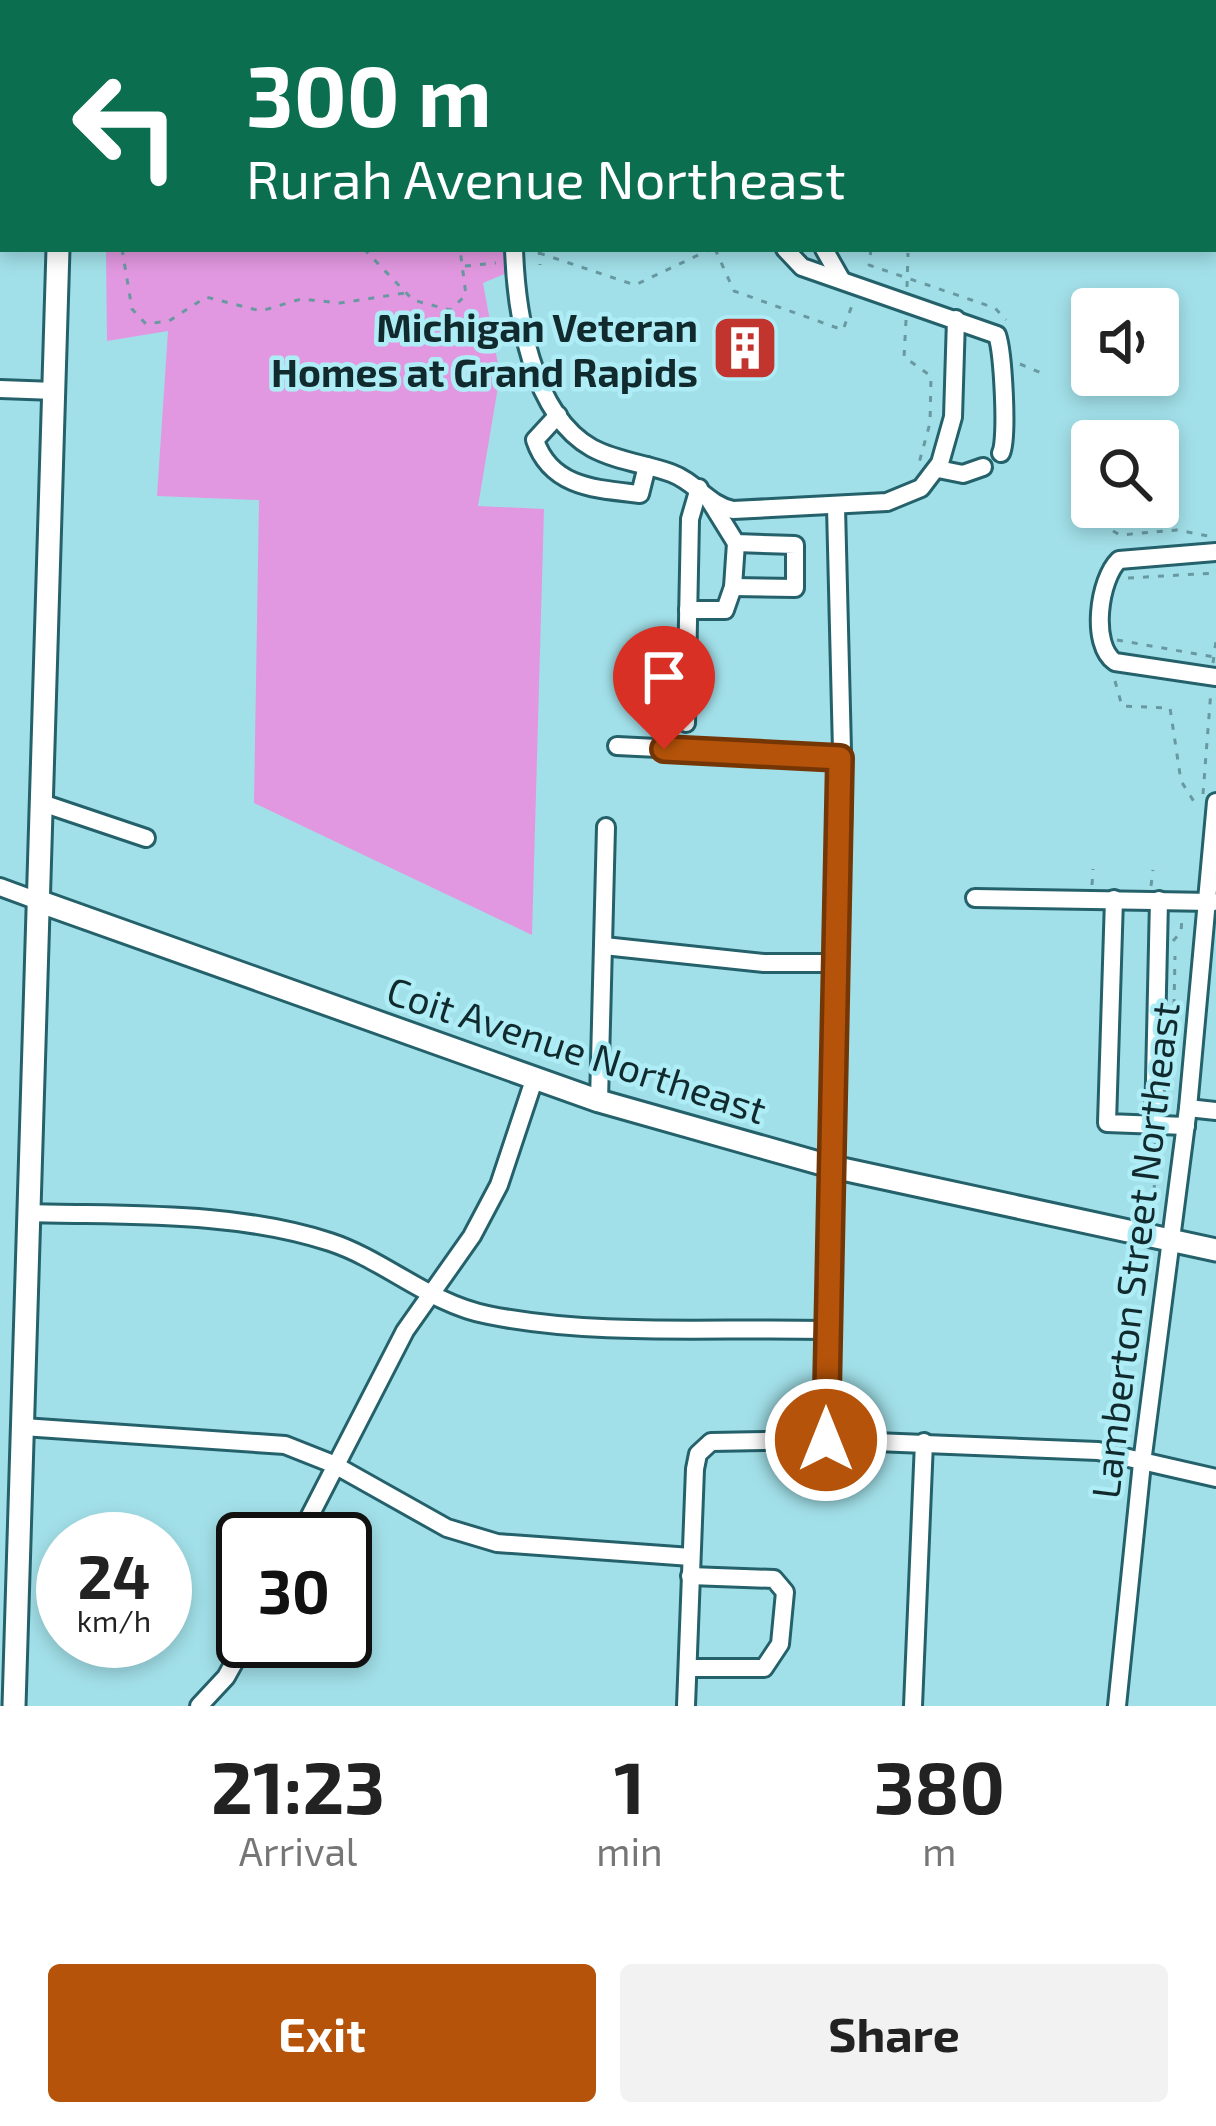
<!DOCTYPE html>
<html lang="en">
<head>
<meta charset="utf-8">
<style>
  body { margin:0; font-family:"Exo 2",sans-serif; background:#f2f2f2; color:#222; height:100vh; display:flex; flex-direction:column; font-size:45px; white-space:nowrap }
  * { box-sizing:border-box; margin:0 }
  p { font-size:39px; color:#767676 }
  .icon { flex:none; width:66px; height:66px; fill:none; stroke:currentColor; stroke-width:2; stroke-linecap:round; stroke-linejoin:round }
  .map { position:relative; height:1706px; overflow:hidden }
  .panel { display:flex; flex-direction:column; background:#fff; flex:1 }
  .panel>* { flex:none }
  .guide { position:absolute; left:0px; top:0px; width:1218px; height:252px; box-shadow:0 6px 18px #0003; background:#0b6e4f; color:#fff; overflow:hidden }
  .tools { position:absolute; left:1071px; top:288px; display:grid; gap:24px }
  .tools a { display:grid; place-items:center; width:108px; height:108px; border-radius:12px; background:#fff; box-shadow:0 6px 18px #0003; font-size:60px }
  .speed { position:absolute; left:36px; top:1512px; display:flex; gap:24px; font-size:60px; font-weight:700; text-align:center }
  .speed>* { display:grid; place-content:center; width:156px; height:156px; border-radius:50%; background:#fff; box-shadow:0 6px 18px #0003; line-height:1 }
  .speed small { font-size:30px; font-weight:400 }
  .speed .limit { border:6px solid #111; border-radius:18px; background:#fff; color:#111 }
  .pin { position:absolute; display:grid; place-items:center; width:102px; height:102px; color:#fff; margin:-123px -51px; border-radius:50% 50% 50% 0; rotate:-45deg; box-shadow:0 0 12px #0007 }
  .pin .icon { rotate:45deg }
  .me { position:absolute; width:132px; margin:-66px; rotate:0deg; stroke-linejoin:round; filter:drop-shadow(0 0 9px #0008) }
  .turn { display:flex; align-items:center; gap:42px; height:252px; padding:0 48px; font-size:54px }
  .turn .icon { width:156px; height:156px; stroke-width:2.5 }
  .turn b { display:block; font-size:84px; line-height:102px }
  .eta { display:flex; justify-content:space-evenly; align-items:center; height:204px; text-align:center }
  .eta b { font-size:72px; font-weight:700; line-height:84px }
  .button { display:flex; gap:24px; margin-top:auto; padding:24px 48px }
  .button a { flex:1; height:138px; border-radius:12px; background:#b45309; color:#fff; font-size:48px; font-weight:700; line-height:138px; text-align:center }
  .button a+a { background:#f2f2f2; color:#222 }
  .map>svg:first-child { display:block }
  .green { fill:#e298e0 }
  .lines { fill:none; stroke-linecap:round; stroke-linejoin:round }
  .minor-casing { stroke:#24616a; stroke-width:22 }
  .major-casing { stroke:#24616a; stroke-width:27 }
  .path { stroke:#6999a0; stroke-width:3; stroke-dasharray:6 9; stroke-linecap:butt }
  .minor { stroke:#fff; stroke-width:16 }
  .major { stroke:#fff; stroke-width:21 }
  .route-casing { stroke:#753606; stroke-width:30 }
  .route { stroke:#b45309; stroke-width:21 }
  .labels { text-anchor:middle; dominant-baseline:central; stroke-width:9; stroke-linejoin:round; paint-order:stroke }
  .poi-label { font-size:39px; font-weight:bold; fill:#112a2e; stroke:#afedf6; text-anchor:end }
  .street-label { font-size:39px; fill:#112a2e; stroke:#afedf6 }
</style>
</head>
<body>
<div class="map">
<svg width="1216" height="1706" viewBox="0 0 1216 1706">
  <rect width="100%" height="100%" fill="#a2e0e9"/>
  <g class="green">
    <polygon points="143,0 351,0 351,3 112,3"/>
    <polygon points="835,0 1216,0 1216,138 1215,3"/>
    <polygon points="106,249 505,249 507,273 483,283 500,375 478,506 544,509 532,935 254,803 259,500 157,496 168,331 107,341"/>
  </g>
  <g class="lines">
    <defs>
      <g id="minor">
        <polyline points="371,0 372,3"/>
        <polyline points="0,138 3,138"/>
        <path d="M514,249C516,311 531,414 592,448C616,461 646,464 671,473C696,482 708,505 733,510L887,502L921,488L940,463L953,417L956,319"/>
        <path d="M785,249L802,267L997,335C1003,352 1008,439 1001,453"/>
        <polyline points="824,249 841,279"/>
        <polyline points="0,389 55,391"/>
        <path d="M558,415L535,440C551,488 597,489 640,494L647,466"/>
        <polyline points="938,469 963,474 983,467"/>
        <polyline points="710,501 736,543 795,545 795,588 733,587"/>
        <path d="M1216,552L1119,560C1099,579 1090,645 1115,662L1216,677"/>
        <polyline points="688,610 725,610 733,587 736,543"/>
        <polyline points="686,723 690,519 699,488"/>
        <polyline points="617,746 840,757"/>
        <polyline points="42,803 146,838"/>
        <polyline points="0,887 38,901"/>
        <polyline points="975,898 1213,902"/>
        <polyline points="1114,899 1107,1123 1186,1126"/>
        <polyline points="604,946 764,963 836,963"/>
        <polyline points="599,1101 606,827"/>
        <polyline points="1188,1108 1216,1111"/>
        <polyline points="1154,1125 1159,900"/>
        <path d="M30,1213C130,1216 234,1211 330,1242C385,1260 430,1304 488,1315C597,1337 716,1327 826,1330"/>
        <polyline points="23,1427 285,1445 333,1464 447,1528 497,1543 691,1557"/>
        <polyline points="826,1440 843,791 836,507"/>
        <polyline points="298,1539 405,1331 472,1236 499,1185 534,1080"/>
        <polyline points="688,1668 764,1668 780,1644 785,1592 774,1579 690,1576"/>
        <polyline points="199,1706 226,1677 246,1641"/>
        <polyline points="686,1706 695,1469 698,1454 711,1442 826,1440 1098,1451 1216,1478"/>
        <polyline points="913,1706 924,1442"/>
        <polyline points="1117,1706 1142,1463 1188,1108 1216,802"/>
      </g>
      <g id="major">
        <polyline points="791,0 799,3"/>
        <polyline points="65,3 65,0"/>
        <polyline points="1215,154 1216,154"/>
        <polyline points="38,901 599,1101 833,1167 1216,1250"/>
        <polyline points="14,1706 58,249"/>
      </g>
    </defs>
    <use href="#minor" class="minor-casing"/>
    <use href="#major" class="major-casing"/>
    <g class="path">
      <polyline points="844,0 852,3"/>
      <polyline points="122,249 132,309 146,324 169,321 206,297 261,311 301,299 340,303 405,293"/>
      <polyline points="364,249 413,300 450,310 466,295 460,249"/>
      <polyline points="539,249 540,265"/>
      <polyline points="715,249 734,291 843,330 854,300"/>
      <polyline points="871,249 869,265 995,308 1006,320"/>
      <polyline points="899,249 920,249"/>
      <polyline points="539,253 635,285 711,249"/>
      <polyline points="465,266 496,263"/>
      <polyline points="907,287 908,253"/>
      <polyline points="906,320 904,357 931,376 930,423 919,463"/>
      <polyline points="1020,364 1046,375"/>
      <polyline points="1087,516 1120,535 1177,530 1208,536"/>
      <polyline points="1128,578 1216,573"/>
      <polyline points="1117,640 1214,657"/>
      <polyline points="1213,663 1216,641"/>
      <polyline points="1115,681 1122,706 1170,708 1181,781 1198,808"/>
      <polyline points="1203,794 1211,690"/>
      <polyline points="1092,885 1093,869"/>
      <polyline points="1151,886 1153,870"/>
      <polyline points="1173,941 1181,932 1182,918"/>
      <polyline points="1174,1005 1175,956"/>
      <polyline points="1154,1206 1155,1143"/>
    </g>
    <use href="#minor" class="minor"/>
    <use href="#major" class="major"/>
  </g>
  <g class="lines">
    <defs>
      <polyline id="route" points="664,749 840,758 826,1440"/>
    </defs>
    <use href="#route" class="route-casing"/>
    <use href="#route" class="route"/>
  </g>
  <defs>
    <symbol id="building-square" viewBox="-11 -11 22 22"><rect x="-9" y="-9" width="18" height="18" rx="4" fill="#c2342e" stroke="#afedf6"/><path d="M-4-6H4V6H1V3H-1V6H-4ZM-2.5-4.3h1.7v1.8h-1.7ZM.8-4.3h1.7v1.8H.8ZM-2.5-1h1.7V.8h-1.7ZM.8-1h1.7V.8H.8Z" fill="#fff"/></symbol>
  </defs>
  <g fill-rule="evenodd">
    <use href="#building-square" x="707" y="310" width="76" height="76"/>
  </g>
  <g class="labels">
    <g class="poi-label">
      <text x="698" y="326">Michigan Veteran<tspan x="698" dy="45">Homes at Grand Rapids</tspan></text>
    </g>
    <g class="street-label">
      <text transform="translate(577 1049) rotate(18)">Coit Avenue Northeast</text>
      <text transform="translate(1134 1250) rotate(-83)">Lamberton Street Northeast</text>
    </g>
  </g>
</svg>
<div class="tools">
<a><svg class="icon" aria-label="sound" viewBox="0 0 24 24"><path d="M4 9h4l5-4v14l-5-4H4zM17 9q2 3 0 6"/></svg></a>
<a><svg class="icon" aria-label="search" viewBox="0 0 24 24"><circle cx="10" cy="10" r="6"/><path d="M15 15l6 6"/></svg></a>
</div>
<div class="speed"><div>24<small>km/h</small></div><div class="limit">30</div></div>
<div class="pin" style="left:664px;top:749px;background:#d93025"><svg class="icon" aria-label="arrive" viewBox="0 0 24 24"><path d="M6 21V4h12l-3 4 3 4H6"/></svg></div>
<svg class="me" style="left:826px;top:1440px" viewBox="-20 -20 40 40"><circle r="17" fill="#b45309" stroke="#fff" stroke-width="3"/><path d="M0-11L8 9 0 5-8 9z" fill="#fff"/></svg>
<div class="guide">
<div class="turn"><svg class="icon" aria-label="left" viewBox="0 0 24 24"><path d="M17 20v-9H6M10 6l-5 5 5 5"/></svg><div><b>300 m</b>Rurah Avenue Northeast</div></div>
</div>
</div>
<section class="panel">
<div class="eta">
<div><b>21:23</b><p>Arrival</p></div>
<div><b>1</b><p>min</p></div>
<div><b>380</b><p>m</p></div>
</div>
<div class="button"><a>Exit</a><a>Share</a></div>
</section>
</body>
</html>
